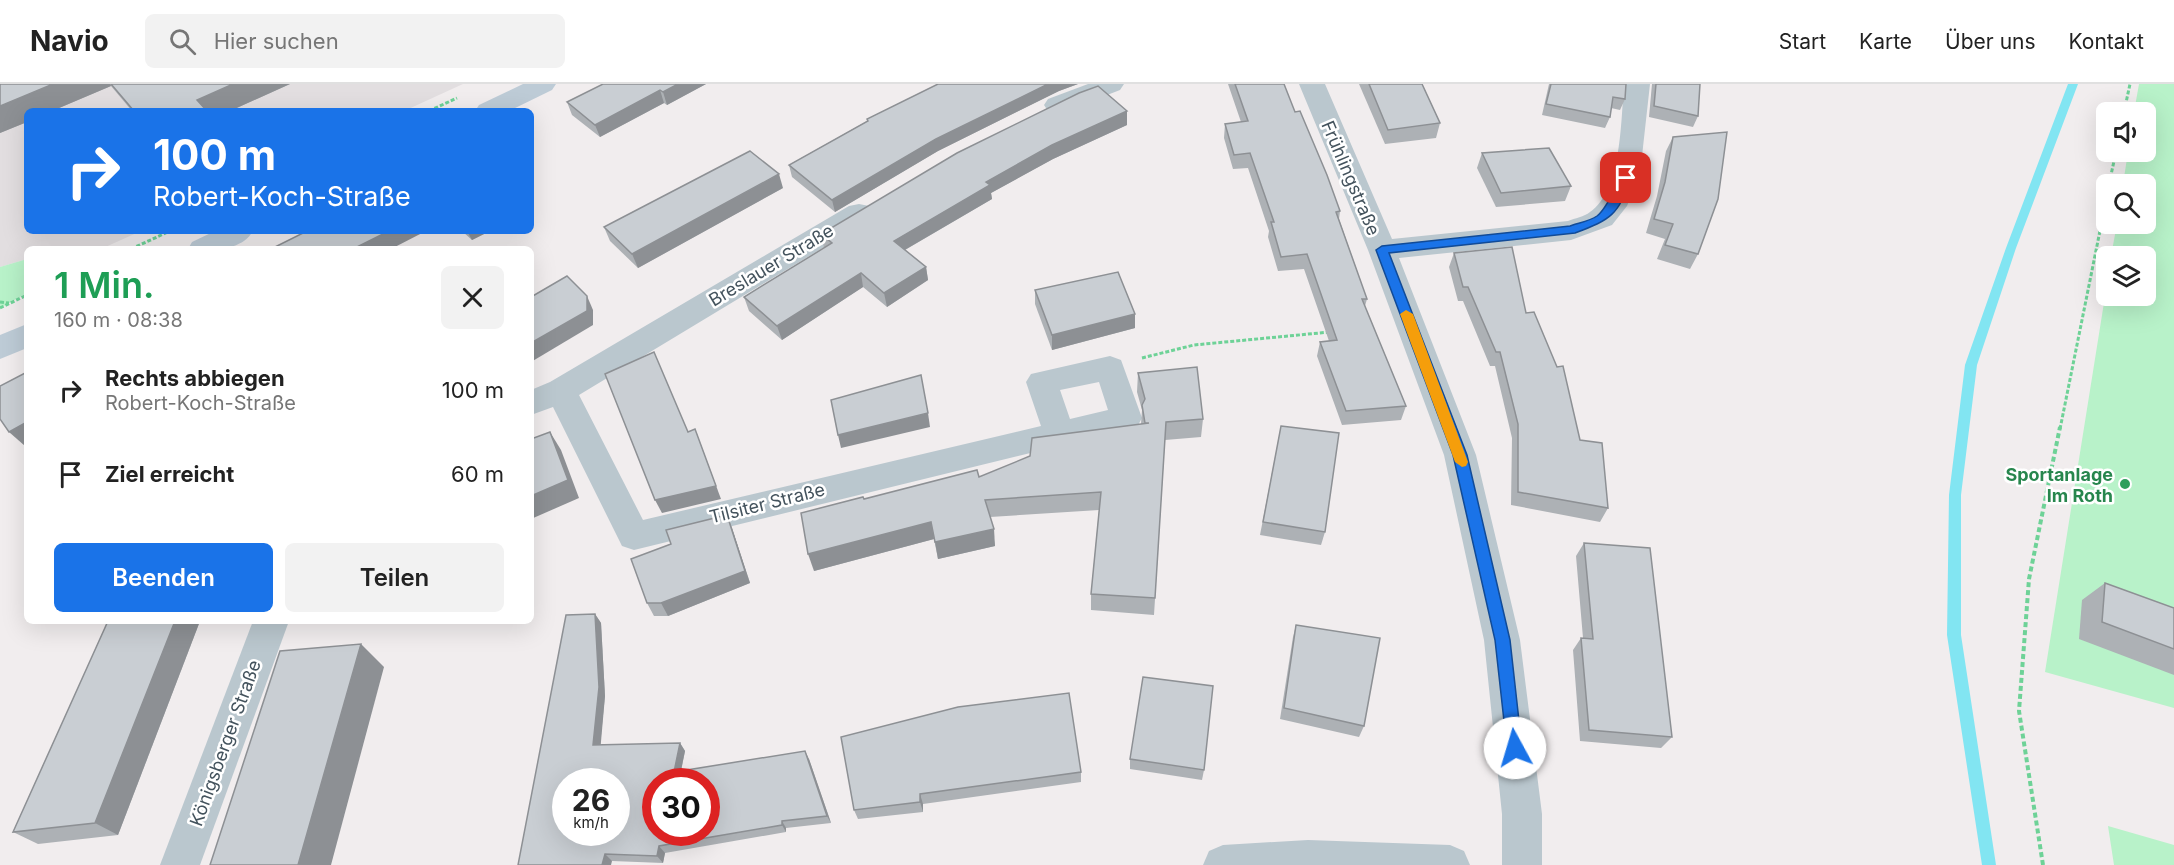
<!DOCTYPE html>
<html lang="de">
<head>
<meta charset="utf-8">
<style>
  body { margin:0; font-family:Inter,sans-serif; background:#f2f2f2; color:#222; height:100vh; display:flex; flex-direction:column; font-size:22px; white-space:nowrap }
  * { box-sizing:border-box; margin:0 }
  p { font-size:20px; color:#767676 }
  .icon { flex:none; width:33px; height:33px; fill:none; stroke:currentColor; stroke-width:2; stroke-linecap:round; stroke-linejoin:round }
  .map { position:relative; flex:1; overflow:hidden }
  .side { position:absolute; left:24px; top:162px; width:510px; height:378px; display:flex; flex-direction:column; background:#fff; border-radius:9px; box-shadow:0 6px 24px #0002 }
  .side>* { flex:none }
  .guide { position:absolute; left:24px; top:24px; width:510px; height:126px; border-radius:9px; box-shadow:0 6px 24px #0002; background:#1a73e8; color:#fff; overflow:hidden }
  .buttons { position:absolute; left:2096px; top:18px; display:grid; gap:12px }
  .buttons a { display:grid; place-items:center; width:60px; height:60px; border-radius:9px; background:#fff; box-shadow:0 6px 24px #0002; font-size:30px }
  .speed { position:absolute; left:552px; top:684px; display:flex; gap:12px; font-size:30px; font-weight:700; text-align:center }
  .speed>* { display:grid; place-content:center; width:78px; height:78px; border-radius:50%; background:#fff; box-shadow:0 6px 24px #0002; line-height:1 }
  .speed small { font-size:15px; font-weight:400 }
  .speed .limit { border:9px solid #d22; background:#fff; color:#111 }
  .pin { position:absolute; display:grid; place-items:center; width:51px; height:51px; color:#fff; margin:-26px; border-radius:12px; box-shadow:0 3px 9px #0006 }
  .me { position:absolute; width:66px; margin:-33px; rotate:354deg; stroke-linejoin:round; filter:drop-shadow(0 0 4px #0008) }
  .turn { display:flex; align-items:center; gap:21px; height:126px; padding:0 30px; font-size:27px }
  .turn .icon { width:78px; height:78px; stroke-width:2.5 }
  .turn b { display:block; font-size:42px; line-height:51px }
  .round { display:grid; place-items:center; flex:none; width:63px; height:63px; border-radius:9px; background:#f2f2f2 }
  .head { display:flex; align-items:center; justify-content:space-between; height:102px; padding:0 30px }
  h1 { font-size:36px; font-weight:600; line-height:45px; color:#1e9e55 }
  .button { display:flex; gap:12px; margin-top:auto; padding:12px 30px }
  .button a { flex:1; height:69px; border-radius:9px; background:#1a73e8; color:#fff; font-size:24px; font-weight:600; line-height:69px; text-align:center }
  .button a+a { background:#f2f2f2; color:#222 }
  ul { padding:0; list-style:none }
  li { display:flex; align-items:center; gap:18px; height:84px; padding:0 30px }
  li div { flex:1 }
  li b { display:block; font-size:22px }
  li em { font-style:normal }
  header { display:flex; align-items:center; gap:36px; box-sizing:border-box; height:84px; padding:0 30px; background:#fff; border-bottom:2px solid #e0e0e0 }
  header strong { font-size:28px }
  nav { display:flex; gap:33px; margin-inline-start:auto; font-size:21px }
  .search { width:420px; height:54px; background:#f2f2f2; display:flex; align-items:center; gap:15px; box-sizing:border-box; padding:0 21px; border-radius:9px; color:#767676; font-size:22px }
  .map>svg:first-child { display:block }
  .education { fill:#e2dee0 }
  .green { fill:#b8f2c9 }
  .lines { fill:none; stroke-linecap:round; stroke-linejoin:round }
  .stream { fill:#82e5f2; fill-rule:evenodd }
  .path-far1 { stroke:#6ed297; stroke-width:3; stroke-dasharray:4 2; stroke-linecap:butt }
  .path { stroke:#6ed297; stroke-width:4; stroke-dasharray:5 3; stroke-linecap:butt }
  .street { fill:#bac7ce; fill-rule:evenodd }
  .secondary { fill:#bdcbd6; fill-rule:evenodd }
  .wall { fill:#adb1b5 }
  .shaded-wall { fill:#8d9094 }
  .building { fill:#c9ced3; stroke:#8d9094; stroke-width:1.5; fill-rule:evenodd }
  .route { fill:#1a73e8; stroke:#114b97; stroke-width:1.5 }
  .slow { fill:#f59e0b }
  .leisure-dot { fill:#2e9e5b; stroke:#fff; stroke-width:2 }
  .labels { text-anchor:middle; dominant-baseline:central; stroke-width:5; stroke-linejoin:round; paint-order:stroke }
  .street-label { font-size:18px; fill:#44535d; stroke:#fff }
  .leisure-label { font-size:18px; font-weight:bold; fill:#27864d; stroke:#fff; text-anchor:end }
</style>
</head>
<body>
<header>
<strong>Navio</strong>
<div class="search"><svg class="icon" aria-label="search" viewBox="0 0 24 24"><circle cx="10" cy="10" r="6"/><path d="M15 15l6 6"/></svg>Hier suchen</div>
<nav><a>Start</a><a>Karte</a><a>Über uns</a><a>Kontakt</a></nav>
</header>
<div class="map">
<svg width="2174" height="781" viewBox="0 0 2174 781">
  <rect width="100%" height="100%" fill="#f1edee"/>
  <polygon class="education" points="0,0 463,0 404,27 27,27 27,147 141,147 101,165 27,165 27,175 0,183"/>
  <g class="green">
    <polygon points="2139,0 2174,0 2174,624 2045,588 2106,206 2106,212 2145,212 2145,172 2111,172 2117,140 2145,140 2145,100 2123,100 2128,68 2145,68 2145,28 2134,28"/>
    <polygon points="27,175 27,209 0,224 0,183"/>
    <polygon points="2108,742 2174,761 2174,781 2114,781"/>
  </g>
  <g class="lines">
    <polygon class="stream" points="2068,0 2078,0 2016,164 1977,281 1961,411 1961,551 1996,781 1982,781 1947,551 1949,411 1965,281 2006,164"/>
    <g class="path-far1">
      <polyline points="429,27 457,14"/>
      <polyline points="2124,28 2130,0"/>
      <polyline points="2109,100 2116,68"/>
      <polyline points="131,165 170,147"/>
      <polyline points="0,218 9,219"/>
      <polyline points="0,224 27,211"/>
      <polyline points="1142,274 1194,261 1330,248"/>
      <polyline points="2060,345 2106,117"/>
    </g>
    <polyline class="path" points="2043,781 2019,627 2029,495 2060,343"/>
    <g class="street">
      <polygon points="1088,0 1124,0 1120,6 1066,27 1057,29 1048,27 1044,21 1048,15"/>
      <path d="M1299,0H1325L1392,155L1568,137C1575,134 1584,133 1590,128C1622,107 1621,34 1624,0H1650L1640,90L1627,122L1612,141L1571,156L1399,174L1476,371L1520,556L1542,730V781H1502V730L1484,556L1444,371L1368,166Z"/>
      <path d="M859,120L869,122L873,129L869,136L579,311L643,436L1041,342L1026,298L1031,290L1110,272L1121,276L1142,334L1137,343L634,466L622,462L553,323L531,331V306L550,298L849,122ZM1099,298L1108,326L1070,335L1060,306Z"/>
      <polygon points="253,537 289,537 200,781 160,781"/>
      <polygon points="1308,756 1450,761 1464,767 1470,781 1203,781 1209,767 1223,761"/>
    </g>
    <g class="secondary">
      <polygon points="523,0 556,0 552,6 509,27 475,27 479,21"/>
      <path d="M215,147H253C240,169 210,165 188,165L192,158Z"/>
      <polygon points="27,240 27,264 0,275 0,251"/>
    </g>
  </g>
  <g class="wall">
    <polygon points="0,0 290,0 230,27 132,27 111,2 52,27 27,27 27,38 0,49"/>
    <polygon points="603,0 706,0 667,21 664,19 600,53 572,31 567,18"/>
    <polygon points="938,0 1078,0 1059,7 938,67 835,128 792,93 789,81 867,37 867,35"/>
    <polygon points="1228,0 1284,0 1295,28 1340,127 1339,135 1367,215 1365,222 1406,322 1401,336 1342,341 1317,272 1320,258 1329,257 1304,185 1278,187 1268,153 1269,147 1248,84 1233,85 1224,54 1225,40 1241,38"/>
    <polygon points="1359,0 1422,0 1440,39 1436,54 1385,60"/>
    <polygon points="1549,0 1626,0 1625,15 1620,26 1611,24 1610,33 1605,44 1542,31"/>
    <polygon points="1652,0 1700,0 1698,32 1693,43 1649,33"/>
    <polygon points="1127,27 1127,41 1053,75 991,109 992,115 905,166 926,183 928,196 887,223 863,203 782,256 749,227 744,213 824,164 821,150"/>
    <polygon points="1673,53 1698,170 1690,185 1657,175 1665,155 1646,149 1657,112 1666,67"/>
    <polygon points="1482,69 1571,102 1565,117 1496,123 1477,84"/>
    <polygon points="783,104 638,184 610,157 604,143"/>
    <polygon points="462,147 490,147 472,156"/>
    <polygon points="1454,169 1526,229 1580,356 1608,424 1600,438 1511,421 1512,354 1495,282 1490,282 1463,217 1458,217 1449,183"/>
    <polygon points="1035,206 1135,244 1052,266 1035,220"/>
    <polygon points="1138,289 1203,335 1201,353 1165,356 1154,531 1091,526 1091,510 1099,426 990,433 995,462 938,475 934,455 814,487 864,415 979,393 1141,340 1142,326 1137,308"/>
    <polygon points="1281,342 1325,448 1321,461 1260,451"/>
    <polygon points="732,444 750,499 668,532 654,532 647,519"/>
    <polygon points="1584,459 1672,653 1661,664 1580,657 1573,566 1581,554 1583,554 1576,472"/>
    <polygon points="2105,499 2174,524 2174,591 2079,555 2082,516"/>
    <polygon points="595,530 601,539 605,612 600,661 680,659 685,667 681,687 809,675 831,739 786,744 786,748 665,769 663,779 612,777 518,781"/>
    <polygon points="108,537 200,537 118,751 38,760 13,748"/>
    <polygon points="1296,541 1364,642 1359,653 1280,635 1293,553"/>
    <polygon points="841,653 1081,688 1081,698 923,720 923,728 858,735 854,726"/>
    <polygon points="1130,675 1204,686 1202,696 1130,685"/>
  </g>
  <g class="shaded-wall">
    <polygon points="53,0 110,0 111,2 52,27 27,27 27,38 0,49 0,22"/>
    <polygon points="233,0 290,0 230,27 204,27 197,16"/>
    <polygon points="678,0 706,0 667,21 663,8"/>
    <polygon points="1048,0 1078,0 1059,7 938,67 835,128 832,116 936,55"/>
    <polygon points="660,6 664,19 600,53 595,41"/>
    <polygon points="1127,27 1127,41 1053,75 991,109 992,115 896,171 894,157 986,98 1052,61"/>
    <polygon points="779,90 783,104 638,184 632,170"/>
    <polygon points="389,147 426,147 391,165 353,165"/>
    <polygon points="467,147 490,147 472,156"/>
    <polygon points="926,183 928,196 887,223 884,209"/>
    <polygon points="861,189 863,203 782,256 777,242"/>
    <polygon points="587,212 593,226 593,241 531,278 531,259"/>
    <polygon points="1135,230 1135,244 1052,266 1052,251"/>
    <polygon points="928,329 930,343 841,364 838,351"/>
    <polygon points="27,338 27,360 25,362 9,348"/>
    <polygon points="695,345 721,415 662,429 655,416"/>
    <polygon points="550,348 561,366 579,414 531,435 531,412"/>
    <polygon points="727,431 732,444 750,499 668,532 661,519"/>
    <polygon points="931,438 934,455 814,487 808,470"/>
    <polygon points="994,445 995,462 938,475 935,458"/>
    <polygon points="595,530 601,539 605,612 600,669 593,661"/>
    <polygon points="175,537 200,537 118,751 95,739"/>
    <polygon points="361,560 384,583 331,781 298,781"/>
    <polygon points="680,659 685,667 679,696 674,688"/>
    <polygon points="805,667 809,675 831,739 827,732"/>
    <polygon points="920,710 923,720 923,728 920,718"/>
    <polygon points="782,737 786,744 786,748 782,741"/>
    <polygon points="659,762 665,769 663,779 657,772"/>
    <polygon points="605,770 612,777 611,781 602,781"/>
  </g>
  <g class="building">
    <polygon points="0,0 53,0 0,22"/>
    <polygon points="111,0 233,0 197,16 207,27 134,27"/>
    <polygon points="603,0 678,0 663,8 660,6 595,41 567,18"/>
    <polygon points="938,0 1048,0 936,55 832,116 789,81 868,37 867,35"/>
    <polygon points="1235,0 1284,0 1295,28 1300,27 1327,91 1340,127 1336,128 1367,215 1362,215 1406,322 1346,327 1320,258 1337,256 1307,170 1281,173 1271,138 1274,138 1250,69 1234,71 1225,40 1248,37"/>
    <polygon points="1369,0 1422,0 1440,39 1388,46"/>
    <polygon points="1551,0 1626,0 1625,15 1613,13 1610,33 1546,20"/>
    <polygon points="1656,0 1700,0 1698,32 1654,22"/>
    <polygon points="1098,2 1127,27 1052,61 986,98 990,101 894,157 926,183 884,209 861,189 777,242 744,213 832,159 821,150 957,69 1079,9"/>
    <polygon points="1727,48 1718,115 1698,170 1665,161 1673,140 1654,135 1665,98 1673,53"/>
    <polygon points="1549,64 1571,102 1501,109 1482,69"/>
    <polygon points="750,67 779,90 632,170 604,143"/>
    <polygon points="307,147 389,147 353,165 271,165"/>
    <polygon points="1512,163 1526,229 1534,228 1557,283 1563,282 1580,356 1602,359 1608,424 1518,408 1518,340 1500,268 1496,268 1468,203 1463,203 1454,169"/>
    <polygon points="1118,188 1135,230 1052,251 1035,206"/>
    <polygon points="567,192 587,212 587,227 531,259 531,213"/>
    <polygon points="654,268 688,348 695,345 716,402 655,416 605,290"/>
    <polygon points="1197,283 1203,335 1166,338 1155,514 1091,510 1101,408 985,416 994,445 935,458 931,438 808,470 801,429 863,413 864,415 977,386 979,393 1030,372 1032,354 1149,339 1145,339 1142,321 1145,315 1138,289"/>
    <polygon points="27,288 27,338 9,348 0,335 0,302"/>
    <polygon points="921,291 928,329 838,351 831,316"/>
    <polygon points="1281,342 1339,349 1325,448 1263,438"/>
    <polygon points="550,348 568,396 531,412 531,355"/>
    <polygon points="727,431 745,487 661,519 647,519 631,475 671,460 666,446"/>
    <polygon points="1584,459 1650,464 1672,653 1589,646 1581,554 1593,555"/>
    <polygon points="2105,499 2174,524 2174,565 2102,538"/>
    <path d="M595,530L599,603L593,661L680,659L674,688L805,667L827,732L782,737V741L659,762L657,772L605,770L602,781H518L566,531ZM566,698H616V748H566ZM656,698H706V748H656Z"/>
    <polygon points="108,537 175,537 95,739 13,748"/>
    <polygon points="1296,541 1380,554 1364,642 1284,624"/>
    <polygon points="361,560 298,781 210,781 280,567"/>
    <polygon points="1143,593 1213,602 1204,686 1130,675"/>
    <polygon points="1069,609 1081,688 920,710 920,718 854,726 841,653 958,623"/>
  </g>
  <path class="route" d="M1626,90L1631,94C1618,131 1612,135 1575,149L1389,169L1467,371L1510,556L1522,664L1520,670L1515,672L1509,670L1507,664L1495,556L1453,371L1376,166L1382,162L1570,142C1578,139 1590,137 1597,132C1610,122 1618,93 1626,90Z"/>
  <polygon class="slow" points="1406,226 1413,230 1468,378 1466,382 1462,383 1455,378 1400,230"/>
  <circle class="leisure-dot" cx="2125" cy="400" r="6"/>
  <g class="labels">
    <g class="street-label">
      <text transform="translate(1351 94) rotate(67)">Frühlingstraße</text>
      <text transform="translate(771 181) rotate(-31)">Breslauer Straße</text>
      <text transform="translate(767 419) rotate(-14)">Tilsiter Straße</text>
      <text transform="translate(225 659) rotate(-70)">Königsberger Straße</text>
    </g>
    <g class="leisure-label">
      <text x="2113" y="390">Sportanlage<tspan x="2113" dy="21">Im Roth</tspan></text>
    </g>
  </g>
</svg>
<div class="buttons">
<a><svg class="icon" aria-label="sound" viewBox="0 0 24 24"><path d="M4 9h4l5-4v14l-5-4H4zM17 9q2 3 0 6"/></svg></a>
<a><svg class="icon" aria-label="search" viewBox="0 0 24 24"><circle cx="10" cy="10" r="6"/><path d="M15 15l6 6"/></svg></a>
<a><svg class="icon" aria-label="layers" viewBox="0 0 24 24"><path d="M12 4l9 5-9 5-9-5zM3 14l9 5 9-5"/></svg></a>
</div>
<div class="speed"><div>26<small>km/h</small></div><div class="limit">30</div></div>
<div class="pin" style="left:1626px;top:94px;background:#d93025"><svg class="icon" aria-label="arrive" viewBox="0 0 24 24"><path d="M6 21V4h12l-3 4 3 4H6"/></svg></div>
<svg class="me" style="left:1515px;top:664px" viewBox="-20 -20 40 40"><circle r="19" fill="#fff"/><path d="M0-13L10 11 0 6-10 11z" fill="#1a73e8"/></svg>
<div class="guide">
<div class="turn"><svg class="icon" aria-label="right" viewBox="0 0 24 24"><path d="M7 20v-9h11M14 6l5 5-5 5"/></svg><div><b>100 m</b>Robert-Koch-Straße</div></div>
</div>
<section class="side">
<div class="head"><div><h1>1 Min.</h1><p>160 m · 08:38</p></div><a class="round"><svg class="icon" aria-label="close" viewBox="0 0 24 24"><path d="M6 6l12 12M18 6L6 18"/></svg></a></div>
<ul>
<li><svg class="icon" aria-label="right" viewBox="0 0 24 24"><path d="M7 20v-9h11M14 6l5 5-5 5"/></svg><div><b>Rechts abbiegen</b><p>Robert-Koch-Straße</p></div><em>100 m</em></li>
<li><svg class="icon" aria-label="arrive" viewBox="0 0 24 24"><path d="M6 21V4h12l-3 4 3 4H6"/></svg><div><b>Ziel erreicht</b></div><em>60 m</em></li>
</ul>
<div class="button"><a>Beenden</a><a>Teilen</a></div>
</section>
</div>
</body>
</html>
